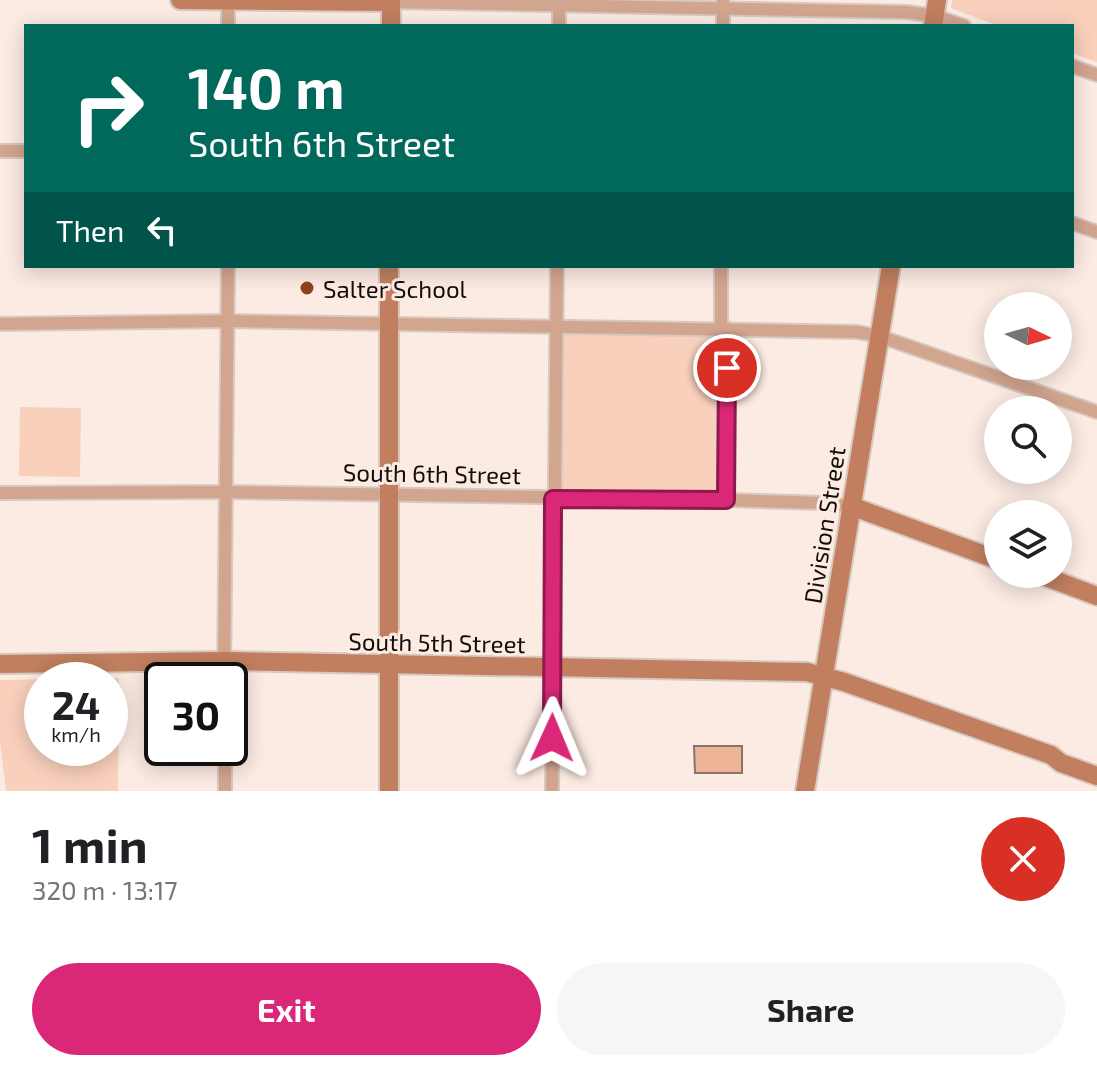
<!DOCTYPE html>
<html lang="en">
<head>
<meta charset="utf-8">
<style>
  body { margin:0; font-family:"Exo 2",sans-serif; background:#f6f6f6; color:#202124; height:100vh; display:flex; flex-direction:column; font-size:30px; white-space:nowrap }
  * { box-sizing:border-box; margin:0 }
  p { font-size:26px; color:#757577 }
  .icon { flex:none; width:44px; height:44px; fill:none; stroke:currentColor; stroke-width:2; stroke-linecap:round; stroke-linejoin:round }
  .map { position:relative; height:791px; overflow:hidden }
  .side { display:flex; flex-direction:column; background:#fff; flex:1 }
  .side>* { flex:none }
  .top-card { position:absolute; left:24px; top:24px; width:1050px; height:244px; border-radius:0px; box-shadow:0 4px 20px #0003; background:#00695c; color:#fff; overflow:hidden }
  .needle { width:52px; rotate:95deg }
  .controls { position:absolute; left:984px; top:292px; display:grid; gap:16px }
  .controls a { display:grid; place-items:center; width:88px; height:88px; border-radius:50%; background:#fff; box-shadow:0 4px 20px #0003; font-size:40px }
  .speed { position:absolute; left:24px; top:662px; display:flex; gap:16px; font-size:40px; font-weight:700; text-align:center }
  .speed>* { display:grid; place-content:center; width:104px; height:104px; border-radius:50%; background:#fff; box-shadow:0 4px 20px #0003; line-height:1 }
  .speed small { font-size:20px; font-weight:400 }
  .speed .limit { border:4px solid #111; border-radius:12px; background:#fff; color:#111 }
  .pin { position:absolute; display:grid; place-items:center; width:68px; height:68px; color:#fff; margin:-34px; border:4px solid #fff; border-radius:50%; box-shadow:0 2px 8px #0007 }
  .me { position:absolute; width:88px; margin:-44px; rotate:1deg; stroke-linejoin:round; filter:drop-shadow(0 0 6px #0008) }
  .turn { display:flex; align-items:center; gap:28px; height:168px; padding:0 32px; font-size:36px }
  .turn .icon { width:104px; height:104px; stroke-width:2.5 }
  .turn b { display:block; font-size:56px; line-height:68px }
  .then { display:flex; align-items:center; height:76px; padding:0 32px; background:#0003; gap:16px; font-size:30px }
  .round { display:grid; place-items:center; flex:none; width:84px; height:84px; border-radius:42px; background:#f6f6f6 }
  .overview { display:flex; align-items:center; justify-content:space-between; height:136px; padding:0 32px }
  h1 { font-size:48px; font-weight:700; line-height:60px }
  .primary-button { display:flex; gap:16px; margin-top:auto; padding:16px 32px }
  .primary-button a { flex:1; height:92px; border-radius:48px; background:#db2777; color:#fff; font-size:32px; font-weight:700; line-height:92px; text-align:center }
  .primary-button a+a { background:#f6f6f6; color:#202124 }
  .map>svg:first-child { display:block }
  .green { fill:#f9d0bc; fill-rule:evenodd }
  .building { fill:#edb498; stroke:#87756c; stroke-width:2 }
  .lines { fill:none; stroke-linecap:round; stroke-linejoin:round }
  .street-casing { stroke:#d7c8c0; stroke-width:16 }
  .secondary-casing { stroke:#d7c8c0; stroke-width:22 }
  .street { stroke:#d2a58f; stroke-width:12 }
  .secondary { stroke:#c17f5f; stroke-width:18 }
  .route-casing { stroke:#8e194d; stroke-width:20 }
  .route { stroke:#db2777; stroke-width:14 }
  .poi-dot { fill:#8b451e; stroke:#fcebe3; stroke-width:3 }
  .labels { text-anchor:middle; dominant-baseline:central; stroke-width:6; stroke-linejoin:round; paint-order:stroke }
  .poi-label { font-size:24px; fill:#140e0a; stroke:#fcebe3; text-anchor:start }
  .street-label { font-size:24px; fill:#140e0a; stroke:#fcebe3 }
</style>
</head>
<body>
<div class="map">
<svg width="1097" height="791" viewBox="0 0 1097 791">
  <rect width="100%" height="100%" fill="#fcebe3"/>
  <g class="green">
    <polygon points="952,0 1097,0 1097,62 1072,53 1072,26 999,26 951,8"/>
    <polygon points="556,326 728,329 726,500 553,499"/>
    <polygon points="20,407 81,408 80,477 19,476"/>
    <path d="M119,678L118,791H6L0,742V680ZM42,680H110V748H42Z"/>
  </g>
  <polygon class="building" points="694,746 742,746 742,773 695,773"/>
  <g class="lines">
    <defs>
      <g id="street">
        <polyline points="228,0 228,26"/>
        <polyline points="391,2 907,12 935,16 964,26"/>
        <polyline points="559,26 559,1"/>
        <polyline points="723,26 723,0"/>
        <polyline points="1072,66 1097,75"/>
        <polyline points="0,151 26,151"/>
        <polyline points="1072,223 1097,232"/>
        <polyline points="0,324 228,321 857,332 879,336 1097,412"/>
        <polyline points="721,328 721,266"/>
        <polyline points="0,493 226,492 726,500 822,503 851,506"/>
        <polyline points="726,500 728,329"/>
        <polyline points="224,680 228,266"/>
        <polyline points="225,748 225,791"/>
        <polyline points="552,791 557,266"/>
      </g>
      <g id="secondary">
        <polyline points="180,0 391,2"/>
        <polyline points="391,26 391,0"/>
        <polyline points="933,26 937,0"/>
        <polyline points="851,506 998,560"/>
        <polyline points="1038,574 1097,596"/>
        <polyline points="0,664 224,661 807,672 844,682 1051,755 1061,763 1097,776"/>
        <polyline points="389,791 389,266"/>
        <polyline points="805,791 891,266"/>
      </g>
    </defs>
    <use href="#street" class="street-casing"/>
    <use href="#secondary" class="secondary-casing"/>
    <use href="#street" class="street"/>
    <use href="#secondary" class="secondary"/>
  </g>
  <g class="lines">
    <defs>
      <polyline id="route" points="552,738 553,499 726,500 727,368"/>
    </defs>
    <use href="#route" class="route-casing"/>
    <use href="#route" class="route"/>
  </g>
  <circle class="poi-dot" cx="307" cy="288" r="8"/>
  <g class="labels">
    <g class="poi-label">
      <text x="323" y="288">Salter School</text>
    </g>
    <g class="street-label">
      <text transform="translate(432 473) rotate(1)">South 6th Street</text>
      <text transform="translate(824 525) rotate(-81)">Division Street</text>
      <text transform="translate(437 642) rotate(1)">South 5th Street</text>
    </g>
  </g>
</svg>
<div class="controls">
<a><svg class="needle" viewBox="-14 -14 28 28"><path d="M0-13l5 13h-10z" fill="#e53935"/><path d="M0 13l5-13h-10z" fill="#757577"/></svg></a>
<a><svg class="icon" aria-label="search" viewBox="0 0 24 24"><circle cx="10" cy="10" r="6"/><path d="M15 15l6 6"/></svg></a>
<a><svg class="icon" aria-label="layers" viewBox="0 0 24 24"><path d="M12 4l9 5-9 5-9-5zM3 14l9 5 9-5"/></svg></a>
</div>
<div class="speed"><div>24<small>km/h</small></div><div class="limit">30</div></div>
<div class="pin" style="left:727px;top:368px;background:#d93025"><svg class="icon" aria-label="arrive" viewBox="0 0 24 24"><path d="M6 21V4h12l-3 4 3 4H6"/></svg></div>
<svg class="me" style="left:552px;top:738px" viewBox="-20 -20 40 40"><path d="M0-17L14 15 0 8-14 15z" fill="#db2777" stroke="#fff" stroke-width="4"/></svg>
<div class="top-card">
<div class="turn"><svg class="icon" aria-label="right" viewBox="0 0 24 24"><path d="M7 20v-9h11M14 6l5 5-5 5"/></svg><div><b>140 m</b>South 6th Street</div></div>
<div class="then">Then<svg class="icon" aria-label="left" viewBox="0 0 24 24"><path d="M17 20v-9H6M10 6l-5 5 5 5"/></svg></div>
</div>
</div>
<section class="side">
<div class="overview"><div><h1>1 min</h1><p>320 m · 13:17</p></div><a class="round" style="background:#d93025;color:#fff"><svg class="icon" aria-label="close" viewBox="0 0 24 24"><path d="M6 6l12 12M18 6L6 18"/></svg></a></div>
<div class="primary-button"><a>Exit</a><a>Share</a></div>
</section>
</body>
</html>
